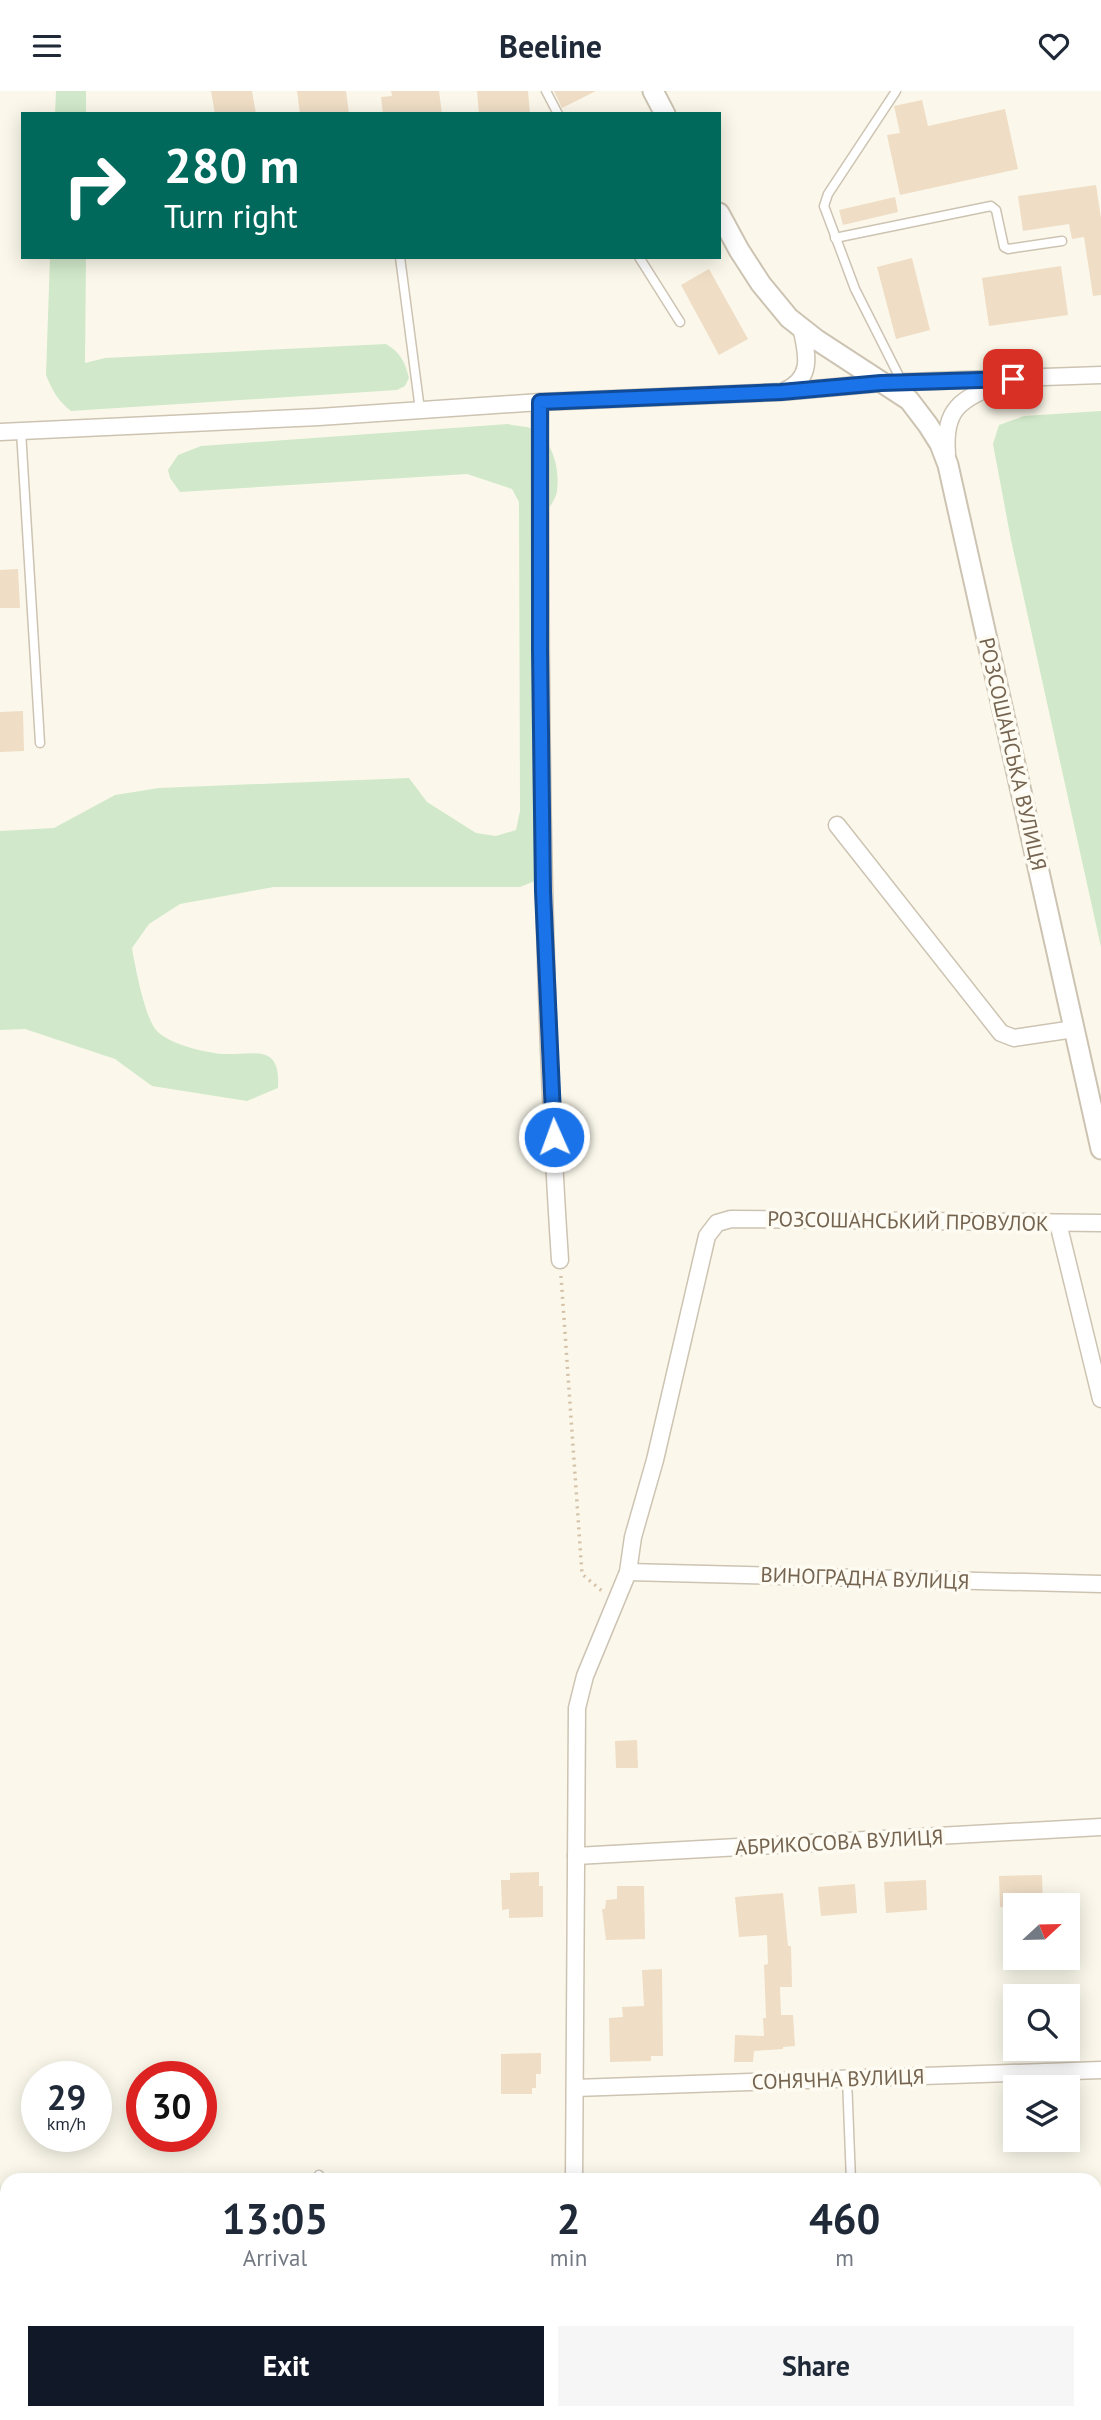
<!DOCTYPE html>
<html lang="en">
<head>
<meta charset="utf-8">
<style>
  body { margin:0; font-family:"PT Sans",sans-serif; background:#f6f6f7; color:#1f2937; height:100vh; display:flex; flex-direction:column; font-size:26px; white-space:nowrap }
  * { box-sizing:border-box; margin:0 }
  p { font-size:23px; color:#747a83 }
  .icon { flex:none; width:38px; height:38px; fill:none; stroke:currentColor; stroke-width:2; stroke-linecap:round; stroke-linejoin:round }
  .map { position:relative; flex:1; overflow:hidden }
  .side { position:absolute; left:0px; top:2082px; width:1102px; height:247px; display:flex; flex-direction:column; background:#fff; border-radius:21px 21px 0 0; box-shadow:0 4px 18px #0003 }
  .side>* { flex:none }
  .guide { position:absolute; left:21px; top:21px; width:700px; height:147px; border-radius:0px; box-shadow:0 4px 18px #0003; background:#00695c; color:#fff; overflow:hidden }
  .needle { width:46px; rotate:68deg }
  .buttons { position:absolute; left:1003px; top:1802px; display:grid; gap:14px }
  .buttons a { display:grid; place-items:center; width:77px; height:77px; border-radius:0px; background:#fff; box-shadow:0 4px 18px #0003; font-size:35px }
  .speed { position:absolute; left:21px; top:1970px; display:flex; gap:14px; font-size:35px; font-weight:700; text-align:center }
  .speed>* { display:grid; place-content:center; width:91px; height:91px; border-radius:50%; background:#fff; box-shadow:0 4px 18px #0003; line-height:1 }
  .speed small { font-size:18px; font-weight:400 }
  .speed .limit { border:10px solid #d22; background:#fff; color:#111 }
  .pin { position:absolute; display:grid; place-items:center; width:60px; height:60px; color:#fff; margin:-30px; border-radius:14px; box-shadow:0 4px 10px #0006 }
  .me { position:absolute; width:77px; margin:-38px; rotate:358deg; stroke-linejoin:round; filter:drop-shadow(0 0 5px #0008) }
  .turn { display:flex; align-items:center; gap:24px; height:147px; padding:0 28px; font-size:32px }
  .turn .icon { width:91px; height:91px; stroke-width:2.5 }
  .turn b { display:block; font-size:49px; line-height:60px }
  .eta { display:flex; justify-content:space-evenly; align-items:center; height:119px; text-align:center }
  .eta b { font-size:42px; font-weight:700; line-height:49px }
  .primary-button { display:flex; gap:14px; margin-top:auto; padding:14px 28px }
  .primary-button a { flex:1; height:80px; border-radius:0px; background:#111827; color:#fff; font-size:28px; font-weight:700; line-height:80px; text-align:center }
  .primary-button a+a { background:#f6f6f7; color:#1f2937 }
  header { display:flex; justify-content:space-between; align-items:center; height:91px; padding:0 28px; background:#fff; font-size:32px; font-weight:700 }
  .map>svg:first-child { display:block }
  .green { fill:#d1e9ca }
  .building { fill:#efddc5 }
  .lines { fill:none; stroke-linecap:round; stroke-linejoin:round }
  .service-casing { stroke:#cdc3b2; stroke-width:11 }
  .minor-casing { stroke:#cdc3b2; stroke-width:19 }
  .tertiary-casing { stroke:#cdc3b2; stroke-width:23 }
  .path { stroke:#d4c1a7; stroke-width:3.5; stroke-dasharray:2 5; stroke-linecap:butt }
  .service { stroke:#fff; stroke-width:8 }
  .minor { stroke:#fff; stroke-width:16 }
  .tertiary { stroke:#fff; stroke-width:19 }
  .route-casing { stroke:#114b97; stroke-width:18 }
  .route { stroke:#1a73e8; stroke-width:12 }
  .labels { text-anchor:middle; dominant-baseline:central; stroke-width:7; stroke-linejoin:round; paint-order:stroke }
  .street-label { font-size:21px; fill:#756450; stroke:#fefbf2 }
</style>
</head>
<body>
<header><svg class="icon" aria-label="menu" viewBox="0 0 24 24"><path d="M4 6h16M4 12h16M4 18h16"/></svg>Beeline<svg class="icon" aria-label="heart" viewBox="0 0 24 24"><path d="M12 20l-8-8c-3-5 5-10 8-4 3-6 11-1 8 4z"/></svg></header>
<div class="map">
<svg width="1101" height="2329" viewBox="0 0 1101 2329">
  <rect width="100%" height="100%" fill="#fbf8eb"/>
  <g class="green">
    <polygon points="56,0 86,0 86,23 55,23"/>
    <path d="M50,166H86L85,272L105,267L386,253C401,262 405,271 409,287L405,295L397,299L71,320C58,310 52,299 46,284Z"/>
    <polygon points="1101,320 1101,856 1011,449 993,353 999,334 1024,325"/>
    <path d="M508,333C515,335 524,335 530,337C553,347 560,378 557,400C556,407 551,414 547,420L552,769L540,788L520,796H274L180,813L149,833L132,857C135,875 145,928 157,940C169,953 206,962 223,963C255,964 281,952 278,997L247,1010L152,995L115,968L25,938L0,939V740L54,737L115,704L159,697L409,687L427,711L476,742L496,745L516,739L520,720L519,411L512,398L467,383L180,401L170,387L168,379L178,364L201,355Z"/>
    <polygon points="0,2092 7,2162 7,2322 21,2322 21,2329 0,2329"/>
  </g>
  <g class="building">
    <polygon points="211,0 252,0 256,23 215,23"/>
    <polygon points="297,0 346,0 349,23 300,23"/>
    <polygon points="391,0 439,0 442,23 383,23 381,6 392,5"/>
    <polygon points="477,0 528,0 530,23 479,23"/>
    <polygon points="554,0 596,0 562,17"/>
    <polygon points="922,9 928,35 1005,18 1018,78 900,104 887,44 900,42 894,15"/>
    <polygon points="1096,94 1101,127 1101,204 1093,205 1084,146 1072,148 1069,133 1023,140 1018,105"/>
    <polygon points="895,106 898,121 843,134 839,119"/>
    <polygon points="912,167 930,239 896,248 877,176"/>
    <polygon points="1061,175 1068,224 989,235 982,187"/>
    <polygon points="709,178 748,248 719,264 681,194"/>
    <polygon points="18,478 20,517 0,517 0,479"/>
    <polygon points="23,620 24,660 0,661 0,621"/>
    <polygon points="637,1649 638,1677 616,1677 615,1650"/>
    <polygon points="539,1781 539,1795 543,1795 543,1826 509,1827 509,1818 502,1819 501,1789 510,1789 510,1782"/>
    <polygon points="1042,1784 1043,1815 1000,1816 999,1785"/>
    <polygon points="926,1789 927,1819 886,1822 884,1791"/>
    <polygon points="855,1793 857,1822 821,1825 818,1796"/>
    <polygon points="617,1795 644,1795 645,1848 606,1849 602,1818 605,1818 606,1809 617,1808"/>
    <polygon points="783,1802 788,1855 791,1855 792,1896 780,1896 781,1924 793,1924 795,1955 783,1956 783,1958 754,1960 753,1971 734,1971 735,1944 764,1945 763,1927 766,1927 764,1874 768,1873 767,1844 739,1846 735,1806"/>
    <polygon points="662,1878 663,1965 651,1965 651,1970 610,1971 609,1927 623,1926 622,1916 644,1915 642,1879"/>
    <polygon points="541,1962 541,1983 536,1983 536,1997 532,1997 532,2003 501,2003 501,1963"/>
  </g>
  <g class="lines">
    <defs>
      <g id="service">
        <polyline points="546,0 558,23"/>
        <polyline points="896,0 828,103 824,115 855,198 903,293"/>
        <polyline points="835,147 991,115 996,119 1004,156 1008,158 1062,150"/>
        <polyline points="400,166 420,319"/>
        <polyline points="639,166 680,231"/>
        <polyline points="21,340 40,652"/>
        <polyline points="847,1987 851,2090"/>
        <polyline points="316,2090 319,2084"/>
        <polyline points="861,2322 862,2329"/>
        <polyline points="263,2329 264,2322"/>
      </g>
      <g id="minor">
        <path d="M784,300C814,287 807,263 801,236"/>
        <path d="M540,311C540,597 541,884 560,1169"/>
        <polyline points="0,341 319,326 540,311 781,301 881,292 1101,284"/>
        <path d="M947,363C943,317 961,308 1001,292"/>
        <polyline points="837,734 1001,942 1014,947 1074,938"/>
        <polyline points="1058,1132 1101,1308"/>
        <polyline points="628,1481 1101,1493"/>
        <polyline points="576,1765 1101,1736"/>
        <polyline points="575,1997 1101,1979"/>
        <polyline points="574,2090 577,1617 585,1585 628,1481 633,1446 655,1369 707,1145 717,1132 731,1128 1101,1132"/>
        <polyline points="573,2329 573,2322"/>
        <polyline points="957,2329 1085,2322"/>
      </g>
      <g id="tertiary">
        <polyline points="653,0 665,23"/>
        <polyline points="719,122 739,159 761,193 789,227 817,249 909,309 928,334 940,353 948,374 1101,1058"/>
      </g>
    </defs>
    <use href="#service" class="service-casing"/>
    <use href="#minor" class="minor-casing"/>
    <use href="#tertiary" class="tertiary-casing"/>
    <polyline class="path" points="561,1185 582,1483 602,1500"/>
    <use href="#service" class="service"/>
    <use href="#minor" class="minor"/>
    <use href="#tertiary" class="tertiary"/>
  </g>
  <g class="lines">
    <defs>
      <polyline id="route" points="554,1046 543,800 540,558 540,311 781,301 881,292 1013,288"/>
    </defs>
    <use href="#route" class="route-casing"/>
    <use href="#route" class="route"/>
  </g>
  <g class="labels">
    <g class="street-label">
      <text transform="translate(1013 663) rotate(77)">РОЗСОШАНСЬКА ВУЛИЦЯ</text>
      <text transform="translate(908 1130) rotate(1)">РОЗСОШАНСЬКИЙ ПРОВУЛОК</text>
      <text transform="translate(865 1487) rotate(2)">ВИНОГРАДНА ВУЛИЦЯ</text>
      <text transform="translate(839 1751) rotate(-3)">АБРИКОСОВА ВУЛИЦЯ</text>
      <text transform="translate(838 1988) rotate(-2)">СОНЯЧНА ВУЛИЦЯ</text>
    </g>
  </g>
</svg>
<div class="buttons">
<a><svg class="needle" viewBox="-14 -14 28 28"><path d="M0-13l5 13h-10z" fill="#e53935"/><path d="M0 13l5-13h-10z" fill="#747a83"/></svg></a>
<a><svg class="icon" aria-label="search" viewBox="0 0 24 24"><circle cx="10" cy="10" r="6"/><path d="M15 15l6 6"/></svg></a>
<a><svg class="icon" aria-label="layers" viewBox="0 0 24 24"><path d="M12 4l9 5-9 5-9-5zM3 14l9 5 9-5"/></svg></a>
</div>
<div class="speed"><div>29<small>km/h</small></div><div class="limit">30</div></div>
<div class="pin" style="left:1013px;top:288px;background:#d93025"><svg class="icon" aria-label="arrive" viewBox="0 0 24 24"><path d="M6 21V4h12l-3 4 3 4H6"/></svg></div>
<svg class="me" style="left:554px;top:1046px" viewBox="-20 -20 40 40"><circle r="17" fill="#1a73e8" stroke="#fff" stroke-width="3"/><path d="M0-11L8 9 0 5-8 9z" fill="#fff"/></svg>
<div class="guide">
<div class="turn"><svg class="icon" aria-label="right" viewBox="0 0 24 24"><path d="M7 20v-9h11M14 6l5 5-5 5"/></svg><div><b>280 m</b>Turn right</div></div>
</div>
<section class="side">
<div class="eta">
<div><b>13:05</b><p>Arrival</p></div>
<div><b>2</b><p>min</p></div>
<div><b>460</b><p>m</p></div>
</div>
<div class="primary-button"><a>Exit</a><a>Share</a></div>
</section>
</div>
</body>
</html>
